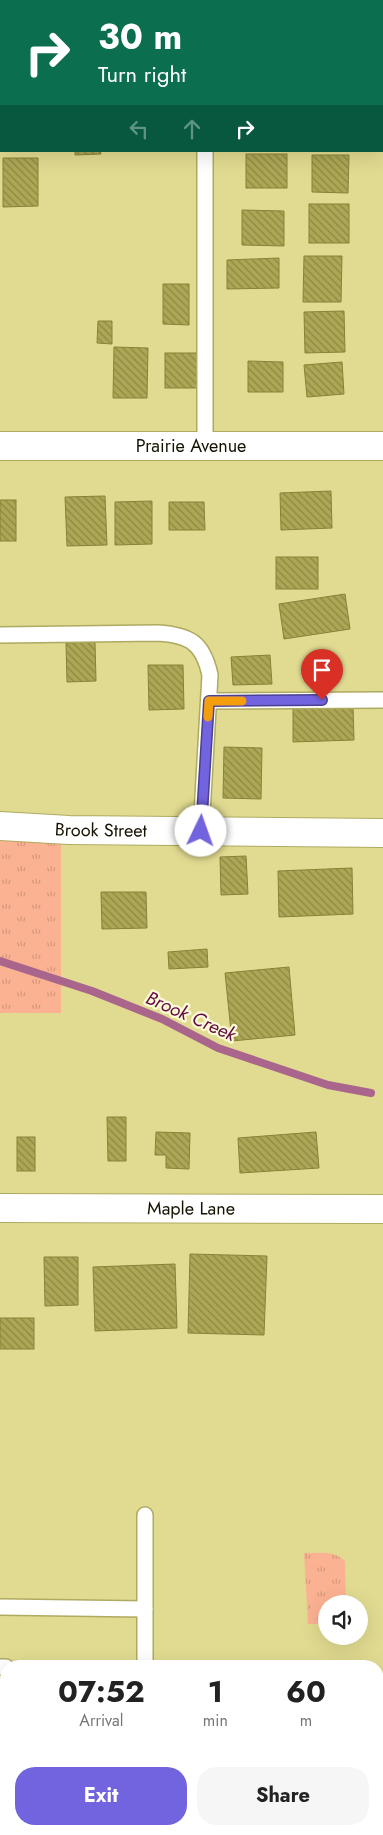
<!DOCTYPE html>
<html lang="en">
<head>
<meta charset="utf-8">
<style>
  body { margin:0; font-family:Jost,sans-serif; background:#f6f6f6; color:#222; height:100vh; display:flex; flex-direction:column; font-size:19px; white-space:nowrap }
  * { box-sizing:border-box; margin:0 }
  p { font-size:16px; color:#767676 }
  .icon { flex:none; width:28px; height:28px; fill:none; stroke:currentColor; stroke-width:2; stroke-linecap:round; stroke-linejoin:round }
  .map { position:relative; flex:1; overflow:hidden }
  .side { position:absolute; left:0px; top:1660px; width:384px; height:175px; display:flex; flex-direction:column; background:#fff; border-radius:20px 20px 0 0; box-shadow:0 5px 20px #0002 }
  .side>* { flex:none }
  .guide { position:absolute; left:0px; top:0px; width:384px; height:152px; box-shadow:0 5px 20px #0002; background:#0b6e4f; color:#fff; overflow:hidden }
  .buttons { position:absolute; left:318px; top:1595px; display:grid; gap:10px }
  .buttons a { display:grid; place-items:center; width:50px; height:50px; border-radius:50%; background:#fff; box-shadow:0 5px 20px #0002; font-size:25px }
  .pin { position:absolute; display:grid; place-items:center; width:42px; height:42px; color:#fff; margin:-51px -21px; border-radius:50% 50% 50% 0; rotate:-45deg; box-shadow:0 0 5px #0007 }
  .pin .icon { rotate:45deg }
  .me { position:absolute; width:55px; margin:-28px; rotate:3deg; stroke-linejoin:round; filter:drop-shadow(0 0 4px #0008) }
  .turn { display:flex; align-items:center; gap:18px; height:105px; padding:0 15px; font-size:22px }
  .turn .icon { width:65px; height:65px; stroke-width:2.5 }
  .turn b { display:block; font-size:35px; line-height:42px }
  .lanes { display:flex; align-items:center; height:48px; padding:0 15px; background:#0003; justify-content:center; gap:25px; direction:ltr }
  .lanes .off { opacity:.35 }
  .eta { display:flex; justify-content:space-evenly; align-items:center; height:85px; text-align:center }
  .eta b { font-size:30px; font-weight:700; line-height:35px }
  .button { display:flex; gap:10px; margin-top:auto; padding:10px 15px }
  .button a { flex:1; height:58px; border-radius:20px; background:#7263de; color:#fff; font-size:20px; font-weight:700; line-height:58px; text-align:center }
  .button a+a { background:#f6f6f6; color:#222 }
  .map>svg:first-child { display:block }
  .park { fill:url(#park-tufts) }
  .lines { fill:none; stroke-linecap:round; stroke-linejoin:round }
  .stream { stroke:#aa658d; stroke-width:8 }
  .building { fill:url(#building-back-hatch); stroke:#888239 }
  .lane-casing { stroke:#afaa61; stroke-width:18 }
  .street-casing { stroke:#afaa61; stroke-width:30 }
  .lane { stroke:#fff; stroke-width:15 }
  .street { stroke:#fff; stroke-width:28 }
  .route-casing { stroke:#4a4090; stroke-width:12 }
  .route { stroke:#7263de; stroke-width:9 }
  .slow { stroke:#f59e0b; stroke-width:9 }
  .labels { text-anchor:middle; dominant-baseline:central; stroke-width:4.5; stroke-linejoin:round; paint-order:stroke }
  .street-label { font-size:18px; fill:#151200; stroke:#fdfbd6 }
  .water-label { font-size:19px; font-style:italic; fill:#620947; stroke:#fdfbd6 }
</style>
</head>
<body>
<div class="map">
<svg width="383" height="1835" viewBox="0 0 383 1835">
  <defs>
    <pattern id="park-tufts" width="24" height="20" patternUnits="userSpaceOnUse" patternTransform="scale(1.25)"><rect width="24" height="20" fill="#fbb292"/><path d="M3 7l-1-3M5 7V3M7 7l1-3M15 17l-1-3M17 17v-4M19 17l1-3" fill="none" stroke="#d6987c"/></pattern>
    <pattern id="building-back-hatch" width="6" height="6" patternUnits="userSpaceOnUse" patternTransform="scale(1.25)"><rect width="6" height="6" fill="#ada755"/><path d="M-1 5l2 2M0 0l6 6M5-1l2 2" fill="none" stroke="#8c8744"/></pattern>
  </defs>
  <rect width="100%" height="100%" fill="#e1db91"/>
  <g class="park">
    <polygon points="0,837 61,840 61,1013 0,1013"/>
    <path d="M304,1553C319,1553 334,1550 345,1561L346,1604H326V1624H308Z"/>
  </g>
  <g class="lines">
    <polyline class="stream" points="0,961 92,991 162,1019 218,1048 328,1085 371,1093"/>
  </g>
  <g class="building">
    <polygon points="25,0 58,0 25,1"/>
    <polygon points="250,0 342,0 250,1"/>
    <polygon points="75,151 100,151 101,154 75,155"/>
    <rect x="246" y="154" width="41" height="34"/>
    <polygon points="312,155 349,155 348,193 312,192"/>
    <polygon points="3,158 38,158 38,206 3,207"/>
    <rect x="309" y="204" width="40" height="39"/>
    <polygon points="242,210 284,211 284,246 242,245"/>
    <polygon points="304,256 342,256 341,302 303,302"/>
    <polygon points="279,258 279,288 227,289 227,260"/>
    <polygon points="163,284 189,284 189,325 163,324"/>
    <polygon points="344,311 345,352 305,353 304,312"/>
    <polygon points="98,321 112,321 112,344 97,343"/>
    <polygon points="114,347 148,348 147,398 113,398"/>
    <rect x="165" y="353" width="32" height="35"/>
    <polygon points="248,361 283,362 283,392 248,392"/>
    <polygon points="342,362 344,394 307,397 304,365"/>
    <polygon points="331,491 332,528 281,530 280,493"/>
    <polygon points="105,496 107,545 67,546 65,497"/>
    <rect x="0" y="500" width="16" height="41"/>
    <polygon points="152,501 152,544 115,545 115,502"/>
    <polygon points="169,502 204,502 205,530 169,530"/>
    <rect x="276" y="557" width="42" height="32"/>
    <polygon points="345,594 350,629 284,639 279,604"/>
    <polygon points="95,642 96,681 67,682 66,643"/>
    <polygon points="270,655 272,684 233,685 231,657"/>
    <polygon points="148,665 183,665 184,709 149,710"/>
    <polygon points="353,706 354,740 293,742 293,708"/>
    <polygon points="224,747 262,748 261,799 223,798"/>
    <polygon points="246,856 248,894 221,895 220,857"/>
    <polygon points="352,868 353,914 279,917 278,871"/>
    <polygon points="101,892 146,892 147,928 102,929"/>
    <polygon points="207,949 208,967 169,969 168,952"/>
    <polygon points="289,967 295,1035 232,1041 225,973"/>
    <polygon points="107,1117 126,1117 126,1161 108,1161"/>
    <polygon points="156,1132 190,1133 189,1169 166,1168 166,1155 155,1155"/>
    <polygon points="316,1132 319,1168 240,1173 238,1138"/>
    <rect x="17" y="1137" width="18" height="34"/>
    <polygon points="190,1254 267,1256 264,1335 188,1333"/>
    <polygon points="44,1257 78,1257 78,1305 45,1306"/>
    <polygon points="175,1264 177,1328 95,1331 93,1267"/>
    <rect x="0" y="1318" width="34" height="31"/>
    <polygon points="0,1717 6,1717 6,1829 358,1829 358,1835 0,1835"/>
  </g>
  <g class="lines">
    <defs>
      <g id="lane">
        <polyline points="205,1 205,0"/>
        <polyline points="205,151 205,445"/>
        <path d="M0,635L158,633C190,635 203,643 210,675L201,831"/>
        <polyline points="209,701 383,700"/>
        <polyline points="0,1607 145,1609"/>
        <polyline points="145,1666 145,1515"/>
        <polyline points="0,1667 6,1667"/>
      </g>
      <g id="street">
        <polyline points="382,61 383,61"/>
        <polyline points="0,64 1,65"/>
        <path id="s1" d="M0,446H383"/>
        <path id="s2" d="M0,826L69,830L383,833"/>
        <path id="s3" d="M0,1208L383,1209"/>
      </g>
    </defs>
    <use href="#lane" class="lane-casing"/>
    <use href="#street" class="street-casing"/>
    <use href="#lane" class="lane"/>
    <use href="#street" class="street"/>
  </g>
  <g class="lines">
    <defs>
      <polyline id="route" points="201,831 209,701 322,700"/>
    </defs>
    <use href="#route" class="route-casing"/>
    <use href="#route" class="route"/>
    <polyline class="slow" points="208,717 209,701 242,701"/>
  </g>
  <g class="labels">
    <g class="street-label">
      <text stroke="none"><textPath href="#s1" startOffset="191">Prairie Avenue</textPath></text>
      <text stroke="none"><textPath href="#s2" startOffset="101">Brook Street</textPath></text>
      <text stroke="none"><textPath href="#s3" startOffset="191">Maple Lane</textPath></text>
    </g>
    <g class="water-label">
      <text transform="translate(191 1016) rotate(24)">Brook Creek</text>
    </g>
  </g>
</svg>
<div class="buttons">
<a><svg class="icon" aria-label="sound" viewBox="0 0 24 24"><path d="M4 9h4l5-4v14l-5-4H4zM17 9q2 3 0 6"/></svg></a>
</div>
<div class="pin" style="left:322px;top:700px;background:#d93025"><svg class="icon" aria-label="arrive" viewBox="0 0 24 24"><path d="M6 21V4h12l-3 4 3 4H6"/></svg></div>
<svg class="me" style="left:201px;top:831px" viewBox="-20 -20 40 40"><circle r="19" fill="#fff"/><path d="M0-13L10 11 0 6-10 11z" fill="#7263de"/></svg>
<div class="guide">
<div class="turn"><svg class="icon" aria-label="right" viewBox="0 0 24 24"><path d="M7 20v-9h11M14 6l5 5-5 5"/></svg><div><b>30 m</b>Turn right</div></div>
<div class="lanes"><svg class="icon off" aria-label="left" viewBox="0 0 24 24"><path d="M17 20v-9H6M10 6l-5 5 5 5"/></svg><svg class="icon off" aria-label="ahead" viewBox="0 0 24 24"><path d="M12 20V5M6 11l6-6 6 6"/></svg><svg class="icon" aria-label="right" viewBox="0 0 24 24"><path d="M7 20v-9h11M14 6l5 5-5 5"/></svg></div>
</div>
<section class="side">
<div class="eta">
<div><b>07:52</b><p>Arrival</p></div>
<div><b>1</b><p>min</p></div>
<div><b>60</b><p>m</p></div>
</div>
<div class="button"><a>Exit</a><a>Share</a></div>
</section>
</div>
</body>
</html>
